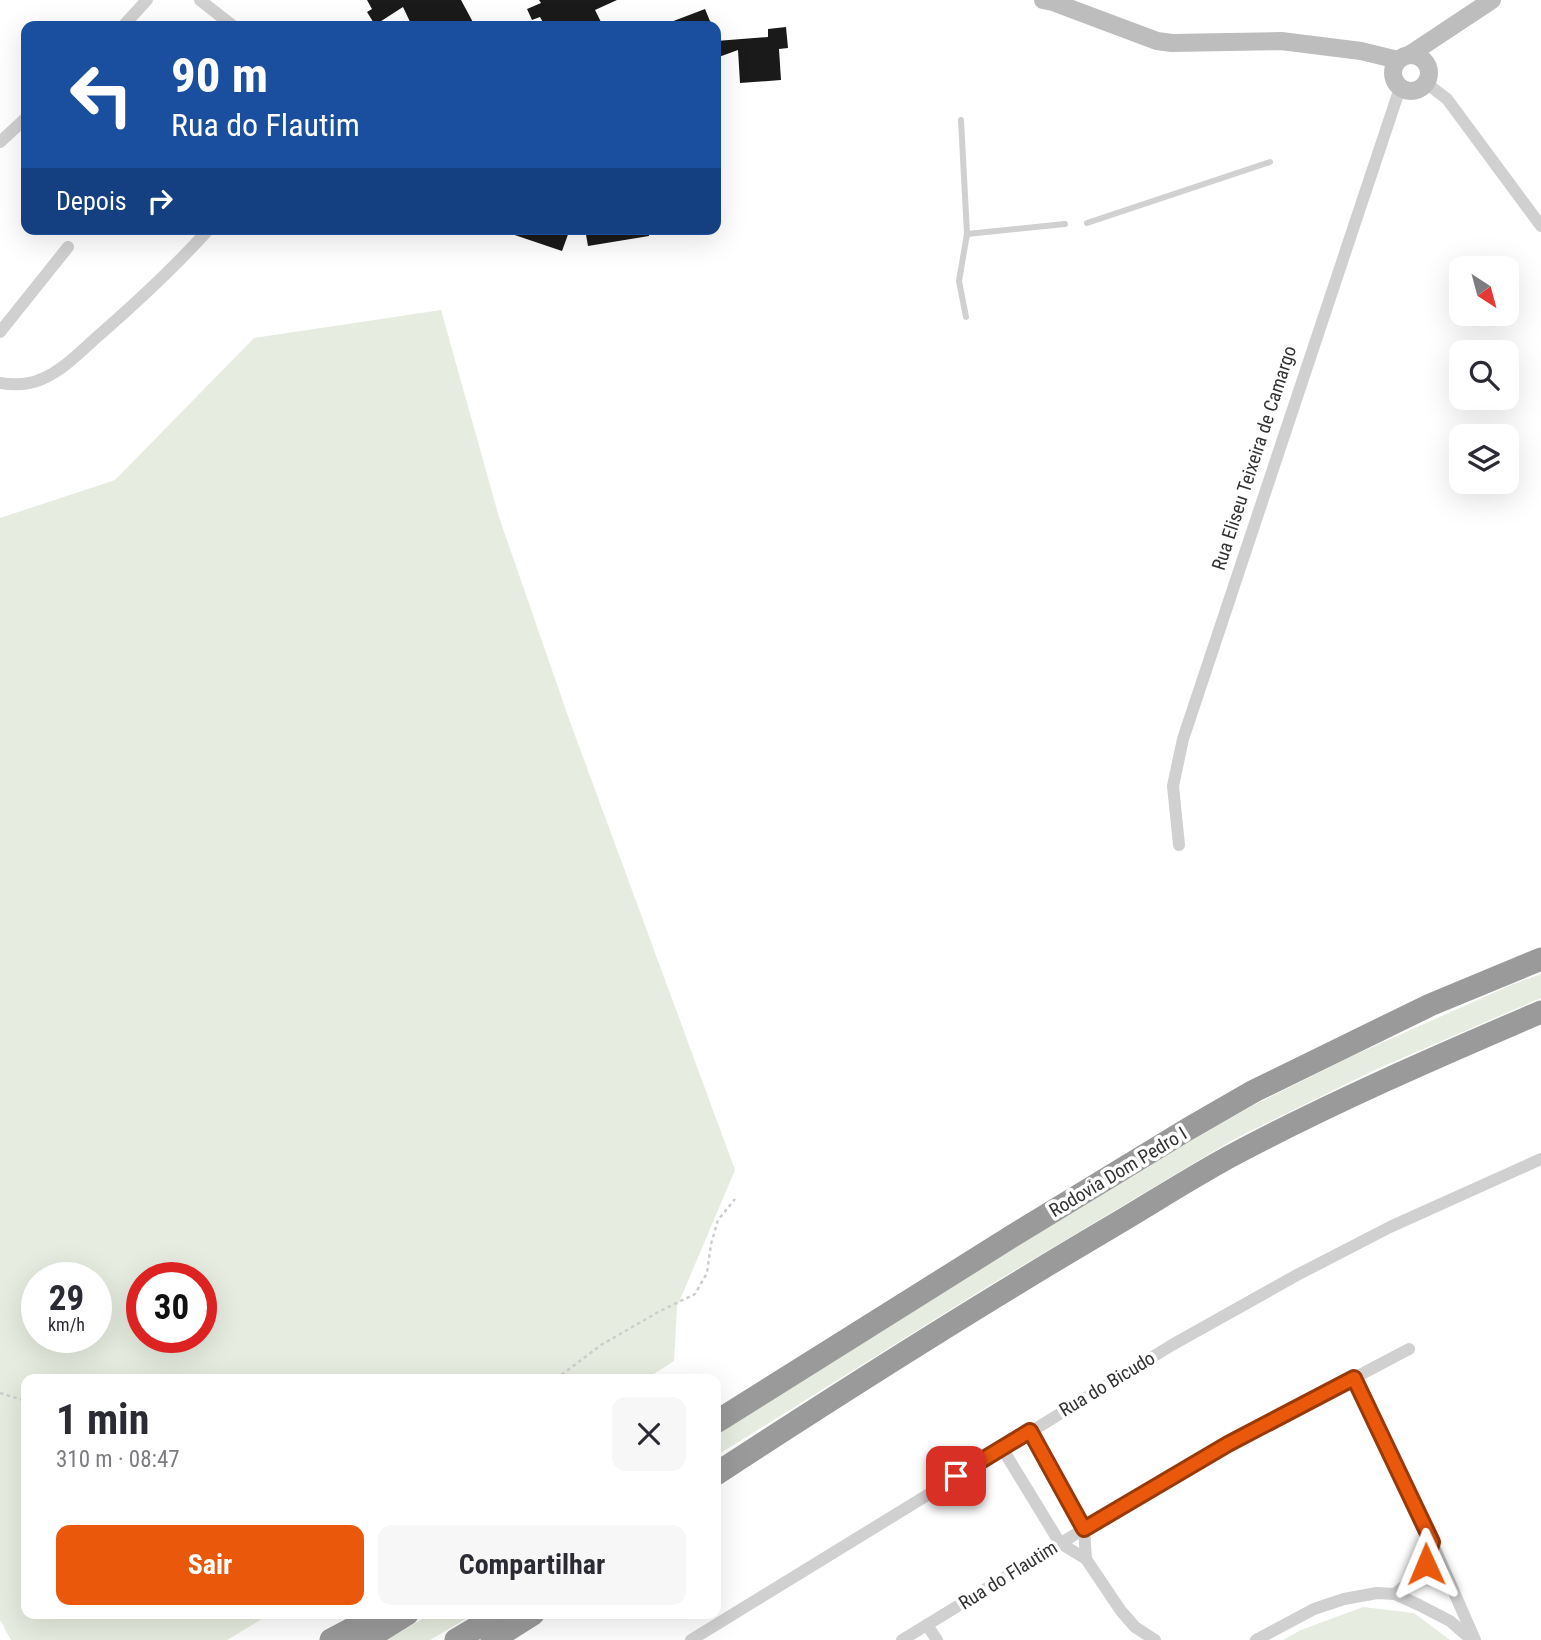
<!DOCTYPE html>
<html lang="pt">
<head>
<meta charset="utf-8">
<style>
  body { margin:0; font-family:"Roboto Condensed",sans-serif; background:#f7f7f7; color:#2b2b33; height:100vh; display:flex; flex-direction:column; font-size:26px; white-space:nowrap }
  * { box-sizing:border-box; margin:0 }
  p { font-size:23px; color:#7c7c81 }
  .icon { flex:none; width:38px; height:38px; fill:none; stroke:currentColor; stroke-width:2; stroke-linecap:round; stroke-linejoin:round }
  .map { position:relative; flex:1; overflow:hidden }
  .drawer { position:absolute; left:21px; top:1374px; width:700px; height:245px; display:flex; flex-direction:column; background:#fff; border-radius:14px; box-shadow:0 7px 28px #0002 }
  .drawer>* { flex:none }
  .banner { position:absolute; left:21px; top:21px; width:700px; height:214px; border-radius:14px; box-shadow:0 7px 28px #0002; background:#1a4fa0; color:#fff; overflow:hidden }
  .needle { width:46px; rotate:144deg }
  .fabs { position:absolute; left:1449px; top:256px; display:grid; gap:14px }
  .fabs a { display:grid; place-items:center; width:70px; height:70px; border-radius:14px; background:#fff; box-shadow:0 7px 28px #0002; font-size:35px }
  .speed { position:absolute; left:21px; top:1262px; display:flex; gap:14px; font-size:35px; font-weight:700; text-align:center }
  .speed>* { display:grid; place-content:center; width:91px; height:91px; border-radius:50%; background:#fff; box-shadow:0 7px 28px #0002; line-height:1 }
  .speed small { font-size:18px; font-weight:400 }
  .speed .limit { border:10px solid #d22; background:#fff; color:#111 }
  .pin { position:absolute; display:grid; place-items:center; width:60px; height:60px; color:#fff; margin:-30px; border-radius:14px; box-shadow:0 4px 10px #0006 }
  .me { position:absolute; width:77px; margin:-38px; rotate:359deg; stroke-linejoin:round; filter:drop-shadow(0 0 5px #0008) }
  .turn { display:flex; align-items:center; gap:24px; height:147px; padding:0 35px; font-size:32px }
  .turn .icon { width:91px; height:91px; stroke-width:2.5 }
  .turn b { display:block; font-size:49px; line-height:60px }
  .then { display:flex; align-items:center; height:66px; padding:0 35px; background:#0003; gap:14px; font-size:26px }
  .round { display:grid; place-items:center; flex:none; width:74px; height:74px; border-radius:14px; background:#f7f7f7 }
  .headline { display:flex; align-items:center; justify-content:space-between; height:119px; padding:0 35px }
  h1 { font-size:42px; font-weight:700; line-height:52px }
  .action { display:flex; gap:14px; margin-top:auto; padding:14px 35px }
  .action a { flex:1; height:80px; border-radius:14px; background:#ea580c; color:#fff; font-size:28px; font-weight:700; line-height:80px; text-align:center }
  .action a+a { background:#f7f7f7; color:#2b2b33 }
  .map>svg:first-child { display:block }
  .green { fill:#e6ecdf; fill-rule:evenodd }
  .building { fill:#1a1a1a }
  .lines { fill:none; stroke-linecap:round; stroke-linejoin:round }
  .path { stroke:#cdcdcd; stroke-width:2.5; stroke-dasharray:3.5 3.5; stroke-linecap:butt }
  .lane { stroke:#d0d0d0; stroke-width:6 }
  .street { stroke:#d0d0d0; stroke-width:12 }
  .secondary { stroke:#bdbdbd; stroke-width:18 }
  .highway { stroke:#9a9a9a; stroke-width:23 }
  .route-casing { stroke:#983908; stroke-width:18 }
  .route { stroke:#ea580c; stroke-width:12 }
  .labels { text-anchor:middle; dominant-baseline:central; stroke-width:7; stroke-linejoin:round; paint-order:stroke }
  .street-label { font-size:19px; fill:#333; stroke:#fff }
</style>
</head>
<body>
<div class="map">
<svg width="1541" height="1640" viewBox="0 0 1541 1640">
  <rect width="100%" height="100%" fill="#fff"/>
  <g class="green">
    <path d="M441,310L499,517L569,719L735,1170L677,1307L674,1361L646,1379H26V1614H270L227,1640H11L0,1620V518L115,480L254,338ZM37,1278H96V1337H37ZM142,1278H201V1337H142Z"/>
    <polygon points="1541,974 1541,998 1377,1069 1236,1138 985,1288 716,1456 716,1435 974,1271 1190,1141 1252,1106 1350,1057 1511,985"/>
    <polygon points="1363,1607 1414,1613 1450,1640 1283,1640 1301,1630"/>
    <polygon points="431,1614 474,1614 430,1640 386,1640"/>
  </g>
  <g class="building">
    <polygon points="367,0 461,0 475,26 412,26 403,7 375,25 367,12 372,9"/>
    <polygon points="539,0 617,0 595,10 603,26 545,26 540,17 532,20 527,9 541,3"/>
    <polygon points="705,9 712,26 663,26 663,25"/>
    <polygon points="786,27 788,48 779,49 781,80 740,83 738,50 716,58 716,41 768,37 768,29"/>
    <polygon points="504,229 570,229 562,251 503,231"/>
    <polygon points="585,229 648,229 649,236 588,246"/>
  </g>
  <g class="lines">
    <g class="path">
      <polyline points="556,1379 601,1345 660,1311 695,1294 707,1273 711,1244 718,1220 735,1199"/>
      <polyline points="0,1393 26,1401"/>
    </g>
    <g class="lane">
      <polyline points="961,120 967,234 1065,224"/>
      <polyline points="1087,223 1270,162"/>
      <polyline points="966,317 959,281 967,234"/>
    </g>
    <g class="street">
      <polyline points="200,0 233,26"/>
      <polyline points="123,26 147,0"/>
      <polyline points="1426,83 1447,99 1541,226"/>
      <polyline points="0,142 26,118"/>
      <polyline points="0,332 68,247"/>
      <path d="M0,383C13,385 29,385 42,379C63,370 80,352 97,337C136,303 174,268 209,229"/>
      <polyline points="1179,845 1173,786 1183,739 1400,88"/>
      <polyline points="1354,1378 1432,1542 1475,1640"/>
      <polyline points="1030,1431 1084,1529 1086,1559"/>
      <polyline points="1002,1448 1060,1543 1086,1559 1121,1611 1135,1627 1155,1640"/>
      <polyline points="1395,1594 1415,1577 1426,1564 1432,1542"/>
      <polyline points="927,1625 937,1640"/>
      <polyline points="691,1640 1172,1345 1297,1275 1390,1227 1541,1159"/>
      <polyline points="902,1640 1084,1529 1229,1444 1409,1349"/>
      <polyline points="1256,1640 1314,1609 1344,1599 1377,1593 1395,1594 1419,1605 1450,1621 1472,1640"/>
    </g>
    <g class="secondary">
      <polyline points="1043,0 1053,2 1157,41 1172,43 1281,41 1361,51 1398,60"/>
      <circle cx="1411" cy="73" r="18"/>
      <polyline points="1409,55 1492,0"/>
    </g>
    <g class="highway">
      <polyline points="716,1422 1014,1235 1188,1129 1254,1091 1430,1005 1541,959"/>
      <path d="M716,1474C846,1389 977,1306 1111,1227C1150,1204 1189,1179 1229,1157C1330,1103 1436,1057 1541,1012"/>
      <polyline points="331,1640 380,1614"/>
      <polyline points="365,1640 407,1614"/>
      <polyline points="456,1640 500,1614"/>
      <polyline points="492,1640 533,1614"/>
    </g>
  </g>
  <g class="lines">
    <defs>
      <polyline id="route" points="956,1476 1030,1431 1084,1529 1228,1444 1354,1378 1432,1542 1426,1564"/>
    </defs>
    <use href="#route" class="route-casing"/>
    <use href="#route" class="route"/>
  </g>
  <g class="labels">
    <g class="street-label">
      <text transform="translate(1254 458) rotate(-72)">Rua Eliseu Teixeira de Camargo</text>
      <text transform="translate(1118 1172) rotate(-31)">Rodovia Dom Pedro I</text>
      <text transform="translate(1107 1384) rotate(-31)">Rua do Bicudo</text>
      <text transform="translate(1008 1575) rotate(-32)">Rua do Flautim</text>
    </g>
  </g>
</svg>
<div class="fabs">
<a><svg class="needle" viewBox="-14 -14 28 28"><path d="M0-13l5 13h-10z" fill="#e53935"/><path d="M0 13l5-13h-10z" fill="#7c7c81"/></svg></a>
<a><svg class="icon" aria-label="search" viewBox="0 0 24 24"><circle cx="10" cy="10" r="6"/><path d="M15 15l6 6"/></svg></a>
<a><svg class="icon" aria-label="layers" viewBox="0 0 24 24"><path d="M12 4l9 5-9 5-9-5zM3 14l9 5 9-5"/></svg></a>
</div>
<div class="speed"><div>29<small>km/h</small></div><div class="limit">30</div></div>
<div class="pin" style="left:956px;top:1476px;background:#d93025"><svg class="icon" aria-label="arrive" viewBox="0 0 24 24"><path d="M6 21V4h12l-3 4 3 4H6"/></svg></div>
<svg class="me" style="left:1426px;top:1564px" viewBox="-20 -20 40 40"><path d="M0-17L14 15 0 8-14 15z" fill="#ea580c" stroke="#fff" stroke-width="4"/></svg>
<div class="banner">
<div class="turn"><svg class="icon" aria-label="left" viewBox="0 0 24 24"><path d="M17 20v-9H6M10 6l-5 5 5 5"/></svg><div><b>90 m</b>Rua do Flautim</div></div>
<div class="then">Depois<svg class="icon" aria-label="right" viewBox="0 0 24 24"><path d="M7 20v-9h11M14 6l5 5-5 5"/></svg></div>
</div>
<section class="drawer">
<div class="headline"><div><h1>1 min</h1><p>310 m · 08:47</p></div><a class="round"><svg class="icon" aria-label="close" viewBox="0 0 24 24"><path d="M6 6l12 12M18 6L6 18"/></svg></a></div>
<div class="action"><a>Sair</a><a>Compartilhar</a></div>
</section>
</div>
</body>
</html>
